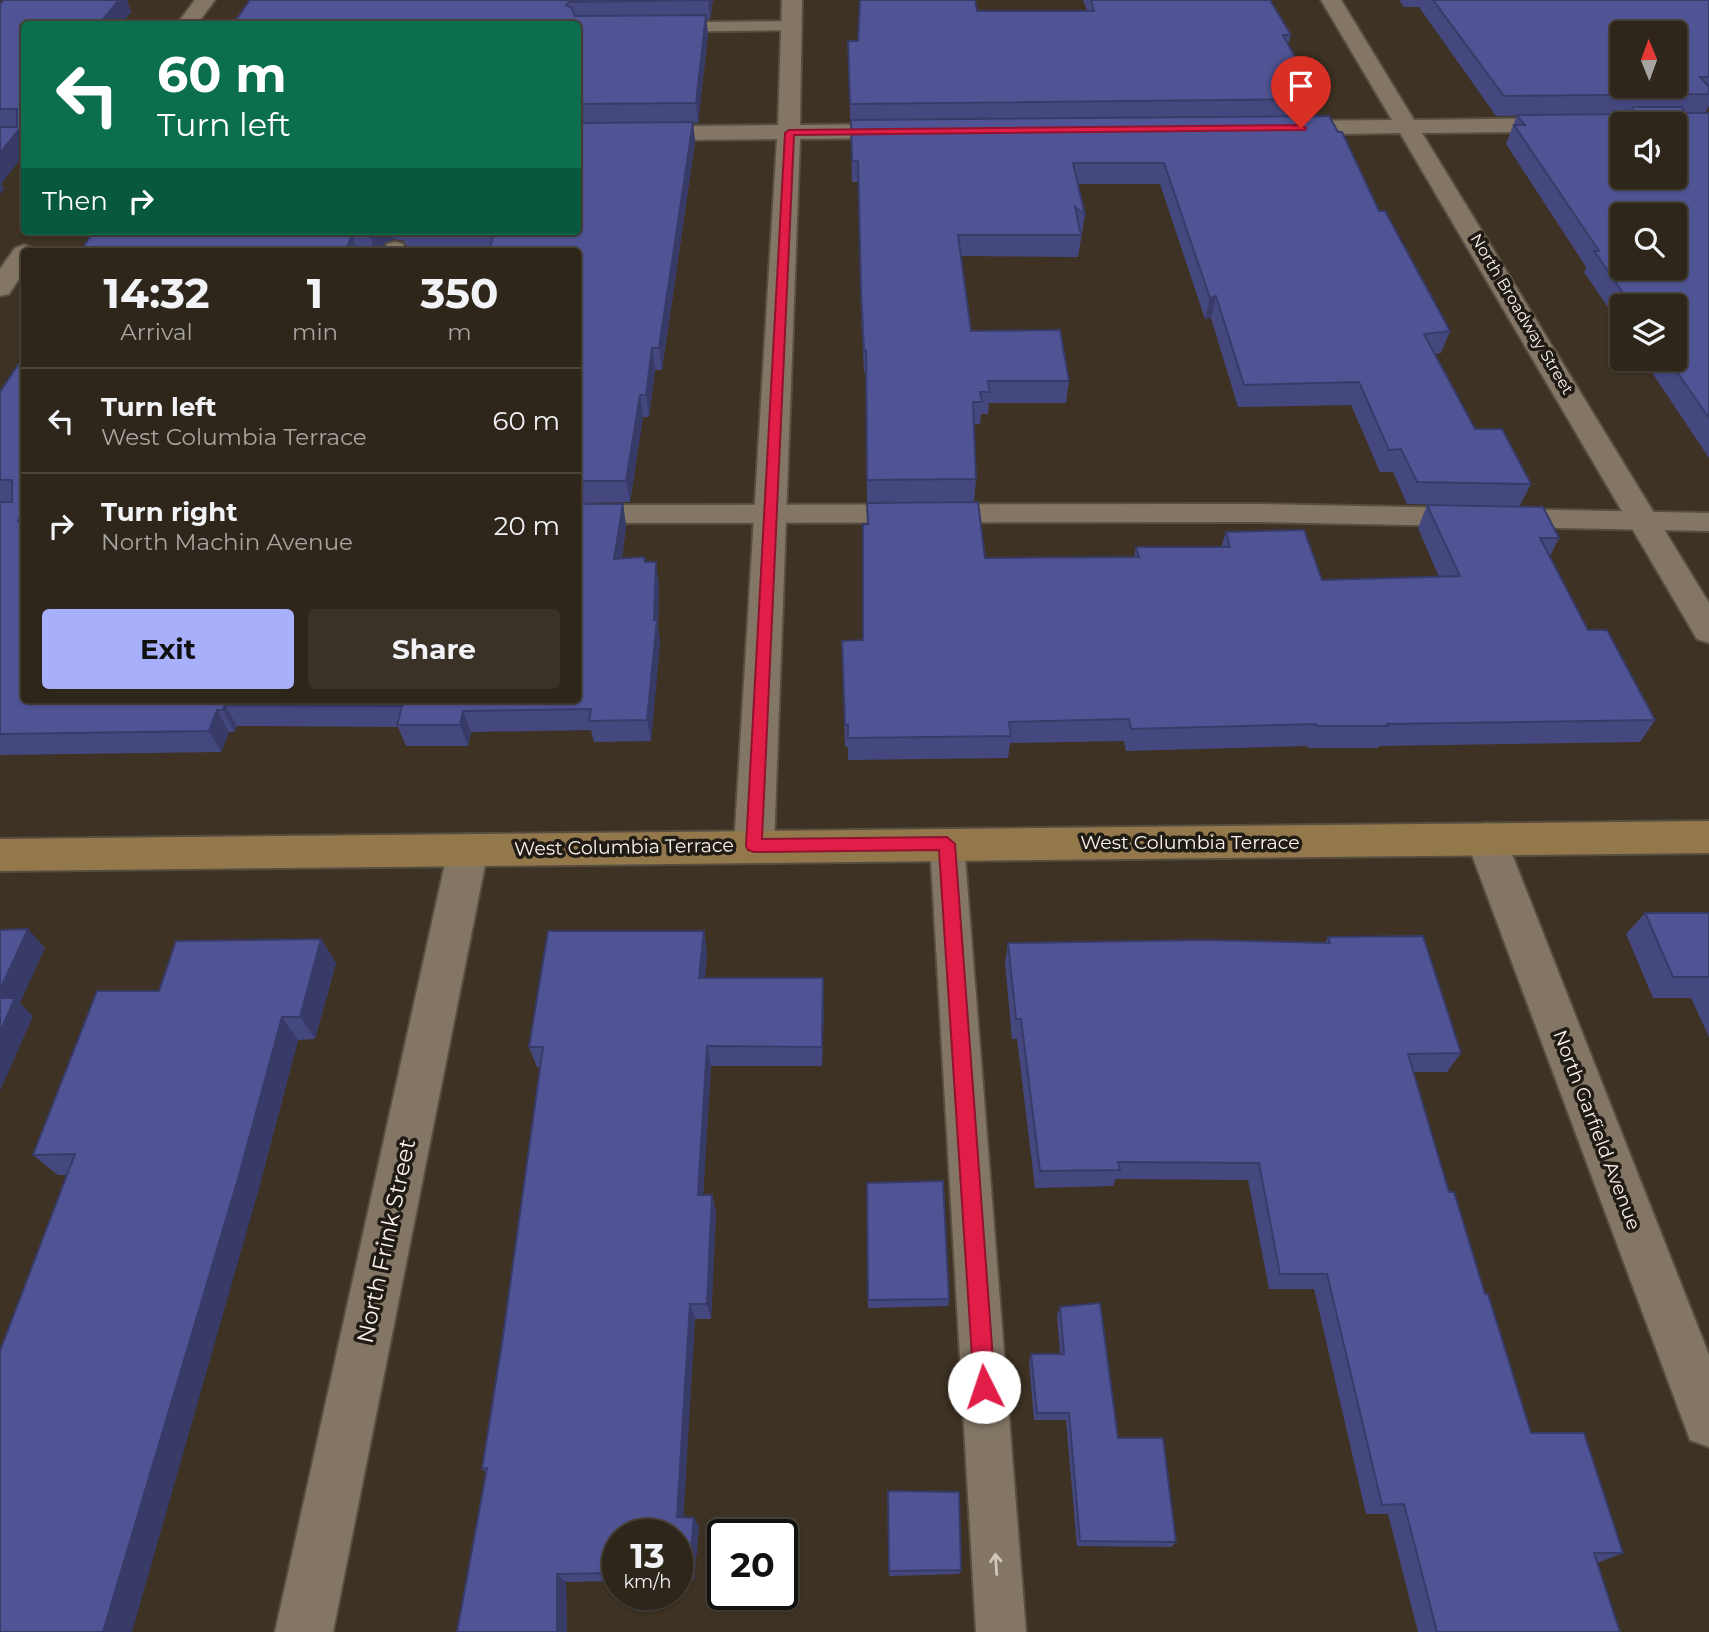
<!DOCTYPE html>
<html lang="en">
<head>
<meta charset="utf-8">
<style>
  body { margin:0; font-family:Montserrat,sans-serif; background:#3a3227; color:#f1f3f6; height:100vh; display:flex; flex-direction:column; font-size:26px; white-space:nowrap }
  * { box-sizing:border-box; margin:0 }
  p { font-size:23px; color:#a7a5a2 }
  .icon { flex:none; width:38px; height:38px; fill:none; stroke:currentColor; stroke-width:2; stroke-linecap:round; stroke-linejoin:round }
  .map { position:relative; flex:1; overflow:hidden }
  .side { position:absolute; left:21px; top:248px; width:560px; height:455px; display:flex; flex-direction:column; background:#2e261a; border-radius:7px; box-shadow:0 2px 5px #0004,0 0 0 2px #494339 }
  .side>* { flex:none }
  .top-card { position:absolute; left:21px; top:21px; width:560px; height:214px; border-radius:7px; box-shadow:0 2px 5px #0004,0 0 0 2px #494339; background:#0b6e4f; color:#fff; overflow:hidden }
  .needle { width:46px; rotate:359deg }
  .buttons { position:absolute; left:1610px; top:21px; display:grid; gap:14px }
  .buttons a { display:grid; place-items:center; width:77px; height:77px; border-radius:7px; background:#2e261a; box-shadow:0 2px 5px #0004,0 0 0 2px #494339; font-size:35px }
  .speed { position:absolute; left:602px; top:1519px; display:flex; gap:14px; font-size:35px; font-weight:700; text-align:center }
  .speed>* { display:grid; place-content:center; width:91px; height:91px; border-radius:50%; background:#2e261a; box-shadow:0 2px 5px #0004,0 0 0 2px #494339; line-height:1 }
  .speed small { font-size:18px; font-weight:400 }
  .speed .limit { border:4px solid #111; border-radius:10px; background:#fff; color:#111 }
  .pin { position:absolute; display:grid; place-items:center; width:60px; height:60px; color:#fff; margin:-72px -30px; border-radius:50% 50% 50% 0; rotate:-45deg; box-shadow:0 0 7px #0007 }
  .pin .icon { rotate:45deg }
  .me { position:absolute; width:77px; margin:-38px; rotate:356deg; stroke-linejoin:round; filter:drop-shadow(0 0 5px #0008) }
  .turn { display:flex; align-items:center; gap:24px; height:147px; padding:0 21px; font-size:32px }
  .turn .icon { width:91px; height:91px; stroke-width:2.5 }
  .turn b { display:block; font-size:49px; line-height:60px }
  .then { display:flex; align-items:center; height:66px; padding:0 21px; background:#0003; gap:14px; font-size:26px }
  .eta { display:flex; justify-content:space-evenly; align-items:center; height:119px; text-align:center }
  .eta b { font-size:42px; font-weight:700; line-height:49px }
  .cta { display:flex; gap:14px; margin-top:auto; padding:14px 21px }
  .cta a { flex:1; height:80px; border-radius:7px; background:#a8b0fc; color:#111; font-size:28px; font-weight:700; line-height:80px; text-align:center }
  .cta a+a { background:#3a3227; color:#f1f3f6 }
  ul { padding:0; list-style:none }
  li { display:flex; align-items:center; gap:21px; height:105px; padding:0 21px; border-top:2px solid #494339 }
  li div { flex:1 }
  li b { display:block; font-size:26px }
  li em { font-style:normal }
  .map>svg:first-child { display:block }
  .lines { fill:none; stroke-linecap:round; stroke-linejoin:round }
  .lane-casing { stroke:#574e41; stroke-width:4 }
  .street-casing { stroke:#574e41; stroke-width:4 }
  .secondary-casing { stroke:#574e41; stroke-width:4 }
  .lane { fill:#837665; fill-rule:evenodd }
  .street { fill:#837665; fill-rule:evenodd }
  .secondary { fill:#93784c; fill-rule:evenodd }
  .wall { fill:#45487f }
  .shaded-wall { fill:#383b68 }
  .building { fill:#505494; stroke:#383b68; stroke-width:2; fill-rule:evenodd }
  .oneway { stroke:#d0c7bb }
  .route { fill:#e11d48; stroke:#92132f; stroke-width:2 }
  .labels { text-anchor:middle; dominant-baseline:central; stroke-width:7; stroke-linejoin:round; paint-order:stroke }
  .far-street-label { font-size:16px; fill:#faf3ea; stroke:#201b14 }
  .street-label { font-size:19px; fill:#faf3ea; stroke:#201b14 }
  .near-street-label { font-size:23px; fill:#faf3ea; stroke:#201b14 }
</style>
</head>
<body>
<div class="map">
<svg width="1709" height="1632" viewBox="0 0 1709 1632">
  <rect width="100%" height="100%" fill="#3d3223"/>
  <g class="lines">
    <defs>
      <g id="lane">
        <polygon points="791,21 797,22 800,26 797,30 578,33 578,24 572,24"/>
        <polygon points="395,242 403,244 405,252 383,252 387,244"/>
        <polygon points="1260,504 1709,513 1709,531 1260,522 578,523 578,505"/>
        <polygon points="947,830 959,834 964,844 1026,1632 976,1632 930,844 935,834"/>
      </g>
      <g id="street">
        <polygon points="195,0 215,0 197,24 177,24"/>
        <polygon points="782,0 802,0 800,125 904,124 912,126 915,131 912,136 904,138 800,139 774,846 768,857 754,862 740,857 734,846 777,139 578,141 578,127 778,125"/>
        <polygon points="1321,0 1341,0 1414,120 1622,117 1630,119 1633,124 1622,124 1622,131 1422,133 1709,603 1709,643 1697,639 1400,133 1283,135 1275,133 1272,128 1275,123 1283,121 1392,120"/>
        <polygon points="24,245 33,248 36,252 24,252 24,271 9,294 0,296 0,269 15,248"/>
        <polygon points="1486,823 1500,828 1506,839 1709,1355 1709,1447 1690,1440 1683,1421 1466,839 1472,828"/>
        <polygon points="468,834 482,839 488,850 333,1632 275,1632 448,850 454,839"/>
      </g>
      <polygon id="secondary" points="1709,821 1709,853 0,871 0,839"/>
    </defs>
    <use href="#lane" class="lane-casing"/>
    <use href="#street" class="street-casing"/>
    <use href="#secondary" class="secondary-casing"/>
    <use href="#lane" class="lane"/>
    <use href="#street" class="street"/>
    <use href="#secondary" class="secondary"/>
  </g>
  <g class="wall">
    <polygon points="250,0 713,0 710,19 706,20 708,34 698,123 693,123 695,142 662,370 655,370 649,417 643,417 630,502 578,503 578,252 490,246 407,247 404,241 394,239 385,243 379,252 80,252 94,231 578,231 578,24"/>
    <polygon points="1083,0 1270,0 1291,35 1288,44 1318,99 1313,116 1379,211 1450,331 1441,353 1434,354 1475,429 1531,484 1519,507 1407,504 1393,472 1380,472 1351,405 1238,407 1211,318 1205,319 1160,184 1078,184 1085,215 1078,257 961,256 971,331 1069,381 1066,403 989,403 988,414 981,414 980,424 974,424 976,479 974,502 867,502 866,373 864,373 861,313 858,182 852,182 848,41 858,41 977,11 1087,11"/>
    <polygon points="1399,0 1709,0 1709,106 1705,113 1709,113 1709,458 1643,359 1675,359 1675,306 1622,306 1622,328 1584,272 1586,267 1506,144 1517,115 1630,114 1496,116 1419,7 1404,7"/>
    <polygon points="127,1 131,12 121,24 24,24 24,154 1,184 4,189 0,194 0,4"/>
    <polygon points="24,356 24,700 578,700 623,504 626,526 622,558 645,562 659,584 658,626 660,642 651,741 594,742 591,730 471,732 468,746 406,746 398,727 237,726 234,732 229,732 221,752 0,755 0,392"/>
    <polygon points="1427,505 1559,538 1550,556 1588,630 1655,720 1640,742 1379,746 1378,748 1308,748 1307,746 1126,751 1124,741 1010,743 1008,758 848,760 848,747 845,747 842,641 863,640 985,558 1134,557 1136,547 1221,547 1226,532 1322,580 1439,577 1418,528"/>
    <polygon points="1645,913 1709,913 1709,1037 1691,998 1653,998 1626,934"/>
    <polygon points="704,931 707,953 705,978 824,999 822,1066 711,1066 703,1195 712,1195 716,1212 711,1319 695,1319 683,1517 694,1518 699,1527 694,1580 677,1580 677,1535 618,1535 618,1581 566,1582 567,1632 486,1473 482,1469 502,1343 540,1067 537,1067 529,1047"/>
    <polygon points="1328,937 1461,1053 1447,1072 1413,1072 1449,1192 1531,1433 1623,1553 1600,1562 1596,1562 1620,1632 1418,1632 1388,1514 1366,1514 1314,1289 1269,1289 1248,1180 1116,1179 1113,1186 1035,1188 1017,1039 1012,1039 1005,963 1008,943 1325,943"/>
    <polygon points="321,939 336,963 315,1039 298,1040 256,1199 67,1175 58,1175 33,1155 159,991"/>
    <polygon points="867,1183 949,1299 948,1306 868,1308"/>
    <polygon points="1060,1307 1118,1438 1176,1542 1171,1547 1077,1546 1066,1420 1034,1420 1029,1362 1031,1354 1060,1354 1057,1315"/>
    <polygon points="888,1491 961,1570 959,1574 889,1576"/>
  </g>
  <g class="shaded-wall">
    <polygon points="115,0 128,0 127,1 131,12 121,24 99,24"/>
    <polygon points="708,0 713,0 710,19 708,1"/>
    <polygon points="706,15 708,34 698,123 696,103"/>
    <polygon points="693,122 695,142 662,370 659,348"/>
    <polygon points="24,123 24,154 1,184 4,189 0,194 0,153"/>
    <polygon points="372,231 392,231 394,239 385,243 379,252 375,252 370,235"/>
    <polygon points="352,235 357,252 345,252"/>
    <polygon points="1216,296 1211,318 1205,319 1210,298"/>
    <polygon points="652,348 655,370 649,417 646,395"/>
    <polygon points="640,395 643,417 630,502 626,481"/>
    <polygon points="623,504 626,526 618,580 614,559"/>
    <polygon points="24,509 24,532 18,521"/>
    <polygon points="656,562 659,584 658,626 660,642 651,741 647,720 654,620"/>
    <polygon points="225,705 237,726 234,732 223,710"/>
    <polygon points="217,710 229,732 221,752 209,731"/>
    <polygon points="463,711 471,732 468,746 460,725"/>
    <polygon points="28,929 45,948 20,1003 33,1016 0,1091 0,990"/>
    <polygon points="704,931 707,953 703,999 699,978"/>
    <polygon points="321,939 336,963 315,1039 300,1017"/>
    <polygon points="823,978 824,999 822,1066 822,1047"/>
    <polygon points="282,1017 298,1040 256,1199 132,1632 103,1632"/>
    <polygon points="707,1046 711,1066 702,1213 698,1195"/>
    <polygon points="712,1195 716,1212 711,1319 707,1304"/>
    <polygon points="690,1304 695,1319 683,1527 677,1517"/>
    <polygon points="694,1518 699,1527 694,1580 689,1571"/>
    <polygon points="557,1574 566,1582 567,1632 557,1632"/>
  </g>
  <g class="building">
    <polygon points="4,0 119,0 99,24 24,24 24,123 0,153 0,127 17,127 17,109 0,109 0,4"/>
    <polygon points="250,0 708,0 569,2 566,5 572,8 575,16 706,15 696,103 578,104 578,24 233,24"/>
    <polygon points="860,0 975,0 977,11 1094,11 1091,0 1270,0 1291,35 1283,35 1318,99 850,104 848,41 858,41"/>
    <path d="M1433,0H1709V77H1700L1709,87V94L1504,96ZM1622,33H1675V86H1622Z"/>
    <path d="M1633,107H1682L1684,113H1709V418L1668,359H1675V306H1632L1594,251H1599L1514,125H1525L1517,115L1631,114ZM1622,124H1675V177H1622ZM1622,215H1675V268H1622Z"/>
    <polygon points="1329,116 1338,132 1342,132 1379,211 1385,211 1450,331 1424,334 1475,429 1502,429 1531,484 1417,482 1401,449 1389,450 1359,382 1244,385 1216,296 1210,298 1164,163 1073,163 1085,215 1075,207 1081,235 958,235 971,331 1060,330 1069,381 988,381 990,392 980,392 982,402 973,402 976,479 867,480 866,351 864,351 861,291 858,161 852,161 851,120"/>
    <polygon points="693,122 659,348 652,348 646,395 640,395 626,481 578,481 578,252 488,252 495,231 578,231 578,123"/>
    <polygon points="94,231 372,231 370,235 352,235 345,252 80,252"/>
    <polygon points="24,356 24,509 18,521 24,521 24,700 578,700 578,504 623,504 614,559 644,557 645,562 656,562 654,620 657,620 647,720 589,721 591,709 463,711 460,725 397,725 402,706 225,705 223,710 217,710 209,731 0,734 0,502 12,502 12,480 0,480 0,392"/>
    <polygon points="978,502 985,558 1139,557 1136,547 1230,547 1226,532 1304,530 1322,580 1460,576 1427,505 1543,507 1559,538 1540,538 1588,630 1607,630 1655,720 1387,724 1388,726 1317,726 1316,724 1131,729 1129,719 1009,722 1011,736 848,738 848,725 845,725 842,641 863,640 863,524 868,524 867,503"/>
    <polygon points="1645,913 1709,913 1709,977 1673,977"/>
    <polygon points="28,929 0,990 0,930"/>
    <polygon points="548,931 704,931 699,978 823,978 822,1047 707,1046 698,1195 712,1195 707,1304 690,1304 677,1517 694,1518 689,1571 677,1572 677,1535 618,1535 618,1573 557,1574 557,1632 457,1632 487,1468 482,1469 502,1343 543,1047 529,1047"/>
    <polygon points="1423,936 1461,1053 1408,1054 1449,1192 1454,1192 1485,1294 1488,1294 1531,1433 1584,1433 1623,1553 1594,1553 1620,1632 1437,1632 1404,1504 1382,1505 1327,1274 1280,1274 1259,1163 1118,1162 1120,1170 1040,1171 1021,1019 1016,1019 1008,943 1204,940 1330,943 1328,937"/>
    <polygon points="321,939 300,1017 282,1017 238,1179 103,1632 0,1632 0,1351 75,1154 33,1155 97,991 159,991 176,941"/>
    <polygon points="0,998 15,998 0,1032"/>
    <polygon points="943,1181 949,1299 868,1300 867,1183"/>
    <polygon points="1100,1303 1118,1438 1163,1438 1176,1542 1080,1541 1069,1413 1037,1413 1031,1354 1064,1354 1060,1307"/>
    <polygon points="888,1491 959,1492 961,1570 889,1571"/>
  </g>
  <defs><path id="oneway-shaft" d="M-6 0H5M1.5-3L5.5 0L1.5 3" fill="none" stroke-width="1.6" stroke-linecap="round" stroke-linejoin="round" transform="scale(1.75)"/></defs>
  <use class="oneway" href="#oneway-shaft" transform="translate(996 1564) rotate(-94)"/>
  <polygon class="route" points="1301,125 1306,128 1305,130 794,135 762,839 947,837 955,844 995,1387 992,1395 984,1398 977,1395 974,1387 939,850 754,852 748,850 746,846 785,133 789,130"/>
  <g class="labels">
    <g class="far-street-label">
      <text transform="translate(1522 314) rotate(59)">North Broadway Street</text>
    </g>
    <g class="street-label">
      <text x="1190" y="842">West Columbia Terrace</text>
      <text transform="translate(624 847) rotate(-1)">West Columbia Terrace</text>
      <text transform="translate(1597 1130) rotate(69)">North Garfield Avenue</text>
    </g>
    <g class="near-street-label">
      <text transform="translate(386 1241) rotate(-78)">North Frink Street</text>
    </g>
  </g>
</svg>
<div class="buttons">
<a><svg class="needle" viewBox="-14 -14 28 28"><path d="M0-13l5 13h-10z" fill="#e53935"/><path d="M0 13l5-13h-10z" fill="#a7a5a2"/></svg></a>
<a><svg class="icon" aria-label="sound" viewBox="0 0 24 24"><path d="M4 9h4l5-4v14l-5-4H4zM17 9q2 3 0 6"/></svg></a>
<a><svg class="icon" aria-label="search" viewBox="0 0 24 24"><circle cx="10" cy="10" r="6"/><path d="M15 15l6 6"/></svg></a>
<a><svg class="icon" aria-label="layers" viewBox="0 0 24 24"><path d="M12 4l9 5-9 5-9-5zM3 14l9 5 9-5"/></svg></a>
</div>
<div class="speed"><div>13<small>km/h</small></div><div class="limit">20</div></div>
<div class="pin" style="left:1301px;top:128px;background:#d93025"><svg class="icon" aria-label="arrive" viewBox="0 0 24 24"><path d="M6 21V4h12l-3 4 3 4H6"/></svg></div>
<svg class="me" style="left:984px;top:1387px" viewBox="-20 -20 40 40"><circle r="19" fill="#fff"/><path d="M0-13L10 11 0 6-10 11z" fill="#e11d48"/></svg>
<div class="top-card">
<div class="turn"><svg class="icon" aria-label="left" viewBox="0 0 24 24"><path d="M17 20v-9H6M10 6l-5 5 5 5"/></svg><div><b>60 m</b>Turn left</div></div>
<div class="then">Then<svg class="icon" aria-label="right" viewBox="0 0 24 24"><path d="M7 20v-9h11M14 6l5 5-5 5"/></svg></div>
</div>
<section class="side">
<div class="eta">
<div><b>14:32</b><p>Arrival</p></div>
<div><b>1</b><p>min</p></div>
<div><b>350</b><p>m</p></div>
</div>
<ul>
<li><svg class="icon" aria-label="left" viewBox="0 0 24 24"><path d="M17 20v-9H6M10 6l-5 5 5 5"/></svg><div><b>Turn left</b><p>West Columbia Terrace</p></div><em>60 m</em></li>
<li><svg class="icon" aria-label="right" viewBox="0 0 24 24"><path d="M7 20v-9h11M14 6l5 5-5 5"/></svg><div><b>Turn right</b><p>North Machin Avenue</p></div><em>20 m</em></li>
</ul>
<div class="cta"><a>Exit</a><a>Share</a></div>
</section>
</div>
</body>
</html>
